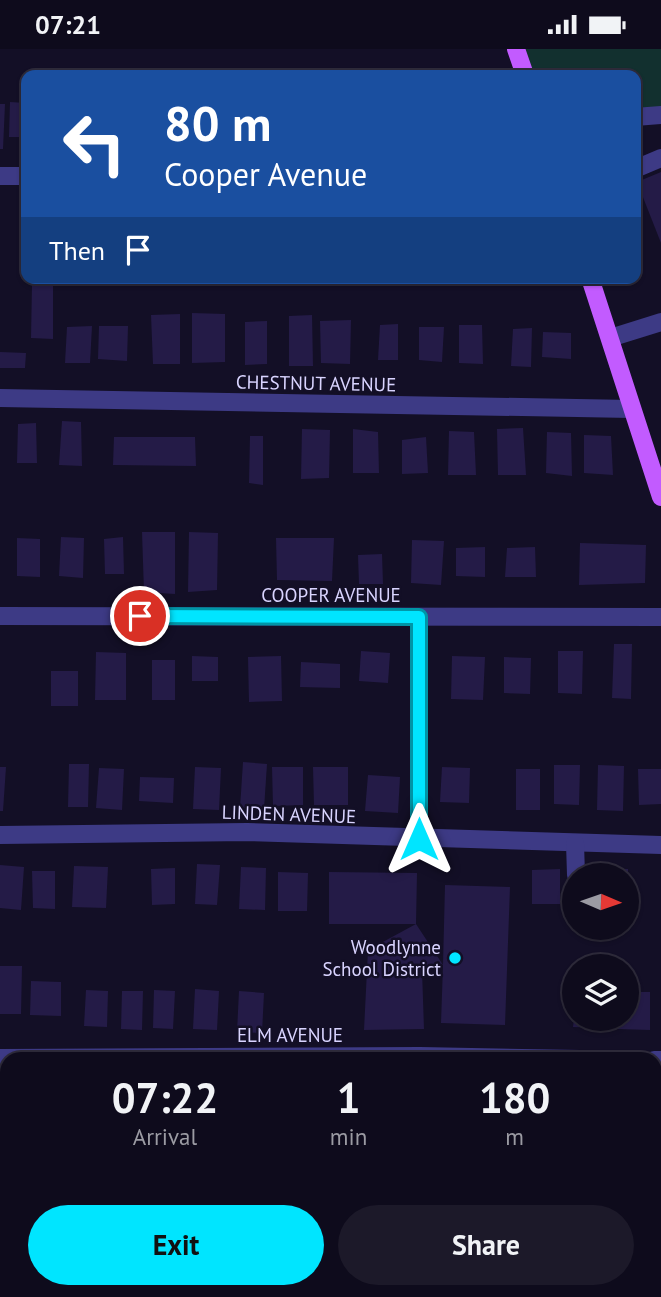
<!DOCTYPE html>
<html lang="en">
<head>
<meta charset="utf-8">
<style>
  body { margin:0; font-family:"PT Sans",sans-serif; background:#1c1929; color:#f1f3f6; height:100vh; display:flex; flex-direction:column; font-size:26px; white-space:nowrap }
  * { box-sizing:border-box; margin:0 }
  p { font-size:23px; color:#9b9ba3 }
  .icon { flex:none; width:38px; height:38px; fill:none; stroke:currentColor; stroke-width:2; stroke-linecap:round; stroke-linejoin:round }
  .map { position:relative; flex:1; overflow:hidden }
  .side { position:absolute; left:0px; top:1003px; width:662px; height:247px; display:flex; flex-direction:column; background:#0e0b1c; border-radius:21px 21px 0 0; box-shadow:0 2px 5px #0004,0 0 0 2px #2e2b3b }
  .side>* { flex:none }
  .top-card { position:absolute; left:21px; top:21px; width:620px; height:214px; border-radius:14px; box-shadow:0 2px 5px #0004,0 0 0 2px #2e2b3b; background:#1a4fa0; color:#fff; overflow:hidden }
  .needle { width:46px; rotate:92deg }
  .tools { position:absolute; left:562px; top:814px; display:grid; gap:14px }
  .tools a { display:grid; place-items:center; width:77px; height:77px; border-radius:50%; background:#0e0b1c; box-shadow:0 2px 5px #0004,0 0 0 2px #2e2b3b; font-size:35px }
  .pin { position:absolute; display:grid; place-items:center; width:60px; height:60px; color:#fff; margin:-30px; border:4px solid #fff; border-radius:50%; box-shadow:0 2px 7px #0007 }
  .me { position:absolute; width:77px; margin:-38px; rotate:0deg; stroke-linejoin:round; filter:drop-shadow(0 0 5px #0008) }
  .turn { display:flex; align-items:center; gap:24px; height:147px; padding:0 28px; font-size:32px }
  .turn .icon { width:91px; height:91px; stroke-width:2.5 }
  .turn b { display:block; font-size:49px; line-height:60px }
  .then { display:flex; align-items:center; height:66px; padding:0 28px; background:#0003; gap:14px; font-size:26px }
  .eta { display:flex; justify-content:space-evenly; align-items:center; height:119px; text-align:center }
  .eta b { font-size:42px; font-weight:700; line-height:49px }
  .primary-button { display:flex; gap:14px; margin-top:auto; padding:14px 28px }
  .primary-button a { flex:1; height:80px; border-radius:42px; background:#00e5ff; color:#111; font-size:28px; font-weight:700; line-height:80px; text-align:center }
  .primary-button a+a { background:#1c1929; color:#f1f3f6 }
  .status { display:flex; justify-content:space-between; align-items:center; height:49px; padding:0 35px; background:#0e0b1c; direction:ltr }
  .status svg { height:19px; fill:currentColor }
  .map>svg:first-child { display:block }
  .green { fill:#12302f }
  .building { fill:#241b47 }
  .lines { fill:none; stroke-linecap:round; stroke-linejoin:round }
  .minor { stroke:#3d3a85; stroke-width:18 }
  .major { stroke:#c25bff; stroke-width:18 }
  .route-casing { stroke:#0095a6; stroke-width:18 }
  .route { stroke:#00e5ff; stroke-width:12 }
  .poi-dot { fill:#00e5ff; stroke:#130f26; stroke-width:2.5 }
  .labels { text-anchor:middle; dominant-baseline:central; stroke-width:5; stroke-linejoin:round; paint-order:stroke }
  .street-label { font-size:19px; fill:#d9d4ff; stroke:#130f26 }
  .poi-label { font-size:19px; fill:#d9d4ff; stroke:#130f26; text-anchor:end }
</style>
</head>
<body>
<div class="status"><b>07:21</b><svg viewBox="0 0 49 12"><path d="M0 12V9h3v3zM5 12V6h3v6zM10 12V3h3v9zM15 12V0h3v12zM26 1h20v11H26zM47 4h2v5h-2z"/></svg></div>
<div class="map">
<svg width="661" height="1248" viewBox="0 0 661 1248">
  <rect width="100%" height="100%" fill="#130f26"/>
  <polygon class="green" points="516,0 661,0 661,66 635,68 635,26 525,26"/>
  <g class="building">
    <polygon points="10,53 26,54 26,88 9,88"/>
    <polygon points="0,55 5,55 3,100 0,100"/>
    <polygon points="661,123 661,194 637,133"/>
    <rect x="21" y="152" width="5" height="36"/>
    <polygon points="32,235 53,235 53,290 31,289"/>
    <polygon points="192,264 225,265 225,313 192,314"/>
    <polygon points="180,265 180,315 153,315 151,266"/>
    <polygon points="312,266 313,317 289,317 289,267"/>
    <polygon points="351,271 350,315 321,314 320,272"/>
    <polygon points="267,272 267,315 245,316 245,273"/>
    <polygon points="398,275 398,311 378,311 380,276"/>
    <polygon points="459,276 482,276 483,315 459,314"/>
    <polygon points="92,277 90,314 65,314 67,278"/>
    <polygon points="99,277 128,277 127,312 98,310"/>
    <polygon points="419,278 444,278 442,313 419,311"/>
    <polygon points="532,279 531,318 511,317 513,280"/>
    <polygon points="543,283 571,284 571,310 542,308"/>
    <polygon points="0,303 26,304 25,319 0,319"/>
    <polygon points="62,372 81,373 82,417 59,416"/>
    <polygon points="36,374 37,414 17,414 18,375"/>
    <polygon points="523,379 526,426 498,426 497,380"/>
    <polygon points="302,380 330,381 329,429 301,430"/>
    <polygon points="353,380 378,383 379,424 353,424"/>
    <polygon points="449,382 474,383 476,426 448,426"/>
    <polygon points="547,383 571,384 572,427 546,424"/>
    <polygon points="584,386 611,387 613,426 584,424"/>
    <polygon points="250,387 263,387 263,436 249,434"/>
    <polygon points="114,388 195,388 196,417 113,416"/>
    <polygon points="426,388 428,424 402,425 402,391"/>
    <polygon points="142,483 175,483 175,545 144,543"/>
    <polygon points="189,483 218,484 217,541 188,543"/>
    <polygon points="61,488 84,489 83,529 59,527"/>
    <polygon points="123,488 124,525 105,525 104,490"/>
    <polygon points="17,489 40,490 40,528 17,527"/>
    <polygon points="276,489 334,489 332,532 277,531"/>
    <polygon points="412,491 444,492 441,536 411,534"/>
    <polygon points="580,494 646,496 645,534 579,536"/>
    <polygon points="485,498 485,528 456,527 456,499"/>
    <polygon points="535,498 536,528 505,528 507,499"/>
    <polygon points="382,505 383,535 359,535 358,506"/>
    <polygon points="614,595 632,595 631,650 612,649"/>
    <polygon points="361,602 390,604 388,634 359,632"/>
    <polygon points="558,602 583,602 582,645 558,644"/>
    <polygon points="96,603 126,604 126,651 95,651"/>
    <polygon points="192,607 218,608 218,632 192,632"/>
    <polygon points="281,607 282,652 249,653 248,608"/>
    <polygon points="452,607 485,608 483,651 451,650"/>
    <polygon points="504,608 531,609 530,645 504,644"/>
    <rect x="152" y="611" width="23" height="40"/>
    <polygon points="301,613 340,615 340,639 300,638"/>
    <rect x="51" y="622" width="27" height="35"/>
    <polygon points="243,713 267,715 264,760 240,759"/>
    <polygon points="69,715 89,715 88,758 68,758"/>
    <polygon points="554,716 580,716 579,756 554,755"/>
    <polygon points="598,716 624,717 623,762 597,761"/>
    <polygon points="0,718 6,718 3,762 0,762"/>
    <polygon points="195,718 221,719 219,761 193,760"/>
    <polygon points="272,718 303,718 303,756 273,757"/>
    <polygon points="313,718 348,718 348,756 314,756"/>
    <polygon points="442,718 470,719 469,754 440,753"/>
    <polygon points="99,719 124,720 122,761 96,759"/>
    <rect x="516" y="720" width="24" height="41"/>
    <polygon points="638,720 661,720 661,755 639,756"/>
    <polygon points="368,726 400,728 398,764 365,762"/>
    <polygon points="140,728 174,729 173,754 139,752"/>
    <polygon points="197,815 220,816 217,856 195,855"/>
    <polygon points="0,816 24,818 21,861 0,859"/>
    <polygon points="74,817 108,818 106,859 72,858"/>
    <polygon points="241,818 266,819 265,861 239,860"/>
    <polygon points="175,819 175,855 152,856 151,820"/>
    <polygon points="603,819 628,820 628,826 603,826"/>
    <polygon points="560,820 560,855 532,855 532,821"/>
    <polygon points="32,822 55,822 55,860 33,859"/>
    <polygon points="278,823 308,824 307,862 278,862"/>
    <polygon points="329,823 417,824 416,875 443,916 445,836 510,838 505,976 441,974 443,916 422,921 424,980 364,981 368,901 416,875 329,875"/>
    <polygon points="0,917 22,917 21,965 0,965"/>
    <polygon points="31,932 61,933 61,967 30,966"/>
    <polygon points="195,940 219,942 217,981 193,980"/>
    <polygon points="86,941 108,942 107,978 84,977"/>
    <polygon points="154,941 175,942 173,980 153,979"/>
    <polygon points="122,942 143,942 142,981 121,980"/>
    <polygon points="239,942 264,944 262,984 237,983"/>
    <polygon points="626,943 650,943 650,981 618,980 618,970 626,970"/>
    <polygon points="574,970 600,970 600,979 573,978"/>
    <polygon points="0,1041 7,1041 7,1087 0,1086"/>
  </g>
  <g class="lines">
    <g class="minor">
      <polyline points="635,68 661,66"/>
      <polyline points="635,120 661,109"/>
      <polyline points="0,127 26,127"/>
      <polyline points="610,289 661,273"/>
      <polyline points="0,349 632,360"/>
      <polyline points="0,567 661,568"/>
      <polyline points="0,786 247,783 661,796"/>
      <polyline points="419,790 419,568"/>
      <polyline points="575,794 576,826"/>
      <polyline points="0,1009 420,1007 580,1010"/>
      <polyline points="654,1011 661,1011"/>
      <polyline points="0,1195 7,1210"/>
      <polyline points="0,1229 7,1229"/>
      <polyline points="654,1237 661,1237"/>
      <polyline points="22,1242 25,1248"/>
      <polyline points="415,1248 415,1242"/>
    </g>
    <g class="major">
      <polyline points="516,0 525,26"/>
      <polyline points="590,229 661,448"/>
    </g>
  </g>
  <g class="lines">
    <defs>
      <polyline id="route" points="140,567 419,568 419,790"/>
    </defs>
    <use href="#route" class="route-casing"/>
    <use href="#route" class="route"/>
  </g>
  <circle class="poi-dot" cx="455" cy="909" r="7"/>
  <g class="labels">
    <g class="street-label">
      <text transform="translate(316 334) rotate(1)">CHESTNUT AVENUE</text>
      <text x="331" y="546">COOPER AVENUE</text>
      <text transform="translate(289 765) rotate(2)">LINDEN AVENUE</text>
      <text x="290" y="986">ELM AVENUE</text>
    </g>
    <g class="poi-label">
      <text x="441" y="898">Woodlynne<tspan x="441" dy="22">School District</tspan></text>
    </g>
  </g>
</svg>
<div class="tools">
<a><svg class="needle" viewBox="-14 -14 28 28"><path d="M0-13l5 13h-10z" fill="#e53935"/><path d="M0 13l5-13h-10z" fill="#9b9ba3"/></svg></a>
<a><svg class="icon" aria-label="layers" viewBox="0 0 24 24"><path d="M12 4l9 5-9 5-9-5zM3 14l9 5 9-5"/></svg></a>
</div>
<div class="pin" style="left:140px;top:567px;background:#d93025"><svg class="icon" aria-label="arrive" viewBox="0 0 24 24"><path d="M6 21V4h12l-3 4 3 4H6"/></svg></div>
<svg class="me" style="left:419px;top:790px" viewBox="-20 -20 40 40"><path d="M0-17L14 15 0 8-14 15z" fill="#00e5ff" stroke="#fff" stroke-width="4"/></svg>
<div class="top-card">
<div class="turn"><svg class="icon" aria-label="left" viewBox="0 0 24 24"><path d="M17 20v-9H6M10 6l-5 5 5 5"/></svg><div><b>80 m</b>Cooper Avenue</div></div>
<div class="then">Then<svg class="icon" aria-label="arrive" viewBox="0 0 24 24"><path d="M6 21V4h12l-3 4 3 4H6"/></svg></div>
</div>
<section class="side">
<div class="eta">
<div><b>07:22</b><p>Arrival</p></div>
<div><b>1</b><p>min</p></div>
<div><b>180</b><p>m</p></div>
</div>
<div class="primary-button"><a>Exit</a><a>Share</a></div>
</section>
</div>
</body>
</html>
